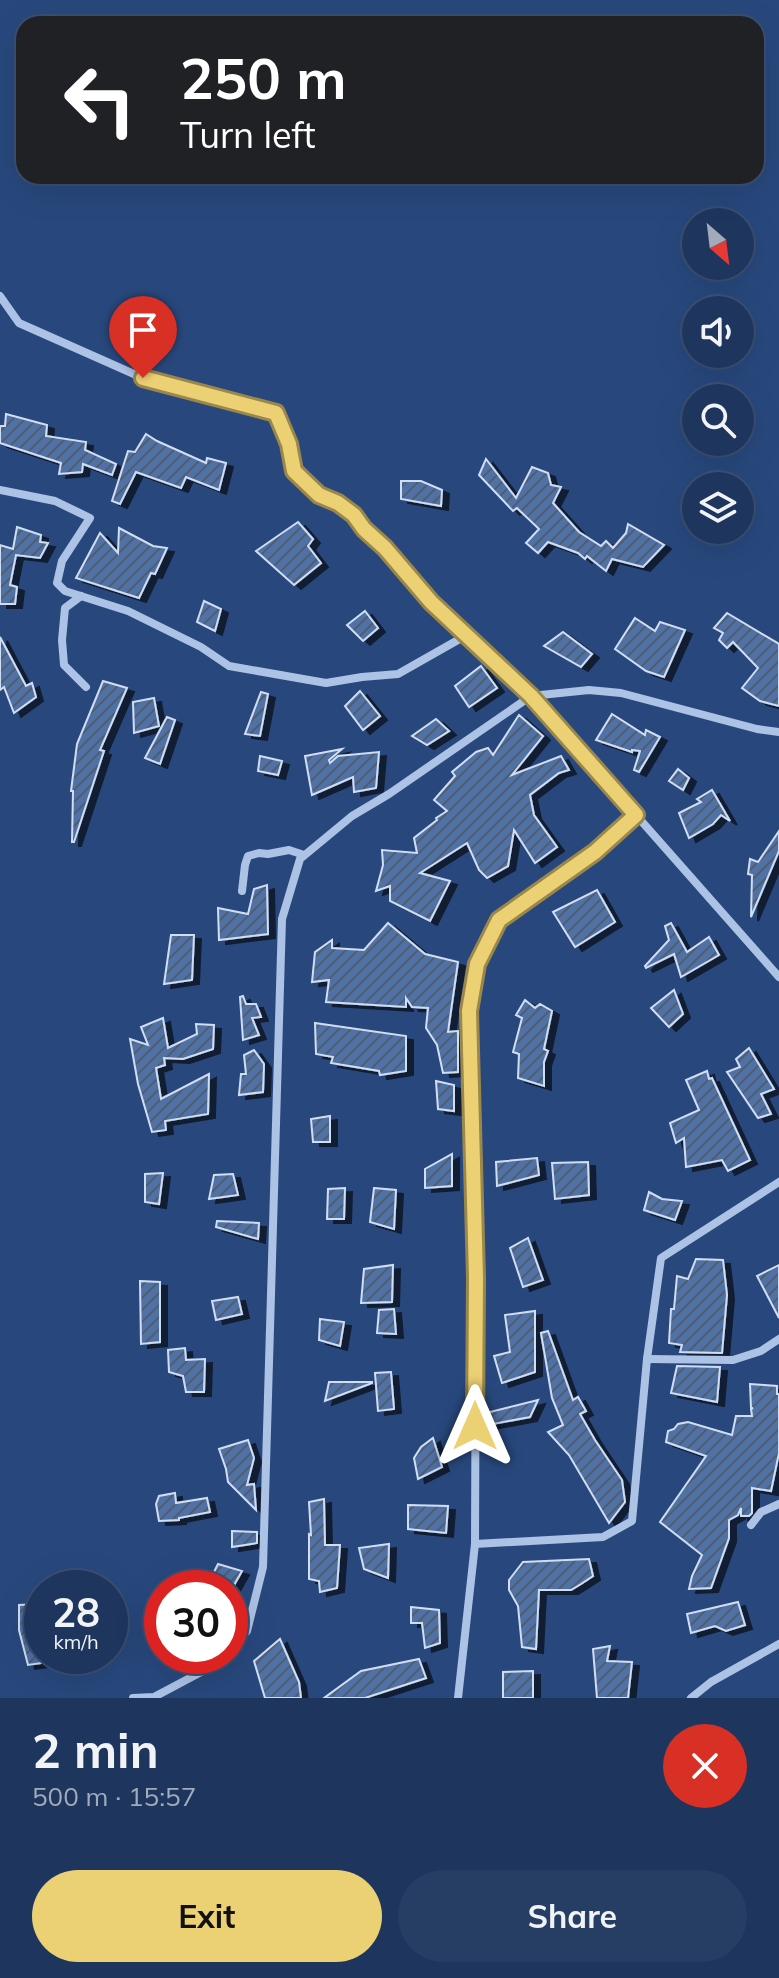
<!DOCTYPE html>
<html lang="en">
<head>
<meta charset="utf-8">
<style>
  body { margin:0; font-family:Mulish,sans-serif; background:#263e64; color:#f1f3f6; height:100vh; display:flex; flex-direction:column; font-size:30px; white-space:nowrap }
  * { box-sizing:border-box; margin:0 }
  p { font-size:26px; color:#a1abbc }
  .icon { flex:none; width:44px; height:44px; fill:none; stroke:currentColor; stroke-width:2; stroke-linecap:round; stroke-linejoin:round }
  .map { position:relative; height:1698px; overflow:hidden }
  .details { display:flex; flex-direction:column; background:#1e365e; flex:1 }
  .details>* { flex:none }
  .guide { position:absolute; left:16px; top:16px; width:748px; height:168px; border-radius:24px; box-shadow:0 8px 32px #0002,0 0 0 2px #3c5073; background:#202124; color:#fff; overflow:hidden }
  .needle { width:52px; rotate:152deg }
  .tools { position:absolute; left:682px; top:208px; display:grid; gap:16px }
  .tools a { display:grid; place-items:center; width:72px; height:72px; border-radius:50%; background:#1e365e; box-shadow:0 8px 32px #0002,0 0 0 2px #3c5073; font-size:40px }
  .speed { position:absolute; left:24px; top:1570px; display:flex; gap:16px; font-size:40px; font-weight:700; text-align:center }
  .speed>* { display:grid; place-content:center; width:104px; height:104px; border-radius:50%; background:#1e365e; box-shadow:0 8px 32px #0002,0 0 0 2px #3c5073; line-height:1 }
  .speed small { font-size:20px; font-weight:400 }
  .speed .limit { border:12px solid #d22; background:#fff; color:#111 }
  .pin { position:absolute; display:grid; place-items:center; width:68px; height:68px; color:#fff; margin:-82px -34px; border-radius:50% 50% 50% 0; rotate:-45deg; box-shadow:0 0 8px #0007 }
  .pin .icon { rotate:45deg }
  .me { position:absolute; width:88px; margin:-44px; rotate:0deg; stroke-linejoin:round; filter:drop-shadow(0 0 6px #0008) }
  .turn { display:flex; align-items:center; gap:28px; height:168px; padding:0 32px; font-size:36px }
  .turn .icon { width:104px; height:104px; stroke-width:2.5 }
  .turn b { display:block; font-size:56px; line-height:68px }
  .round { display:grid; place-items:center; flex:none; width:84px; height:84px; border-radius:42px; background:#263e64 }
  .head { display:flex; align-items:center; justify-content:space-between; height:136px; padding:0 32px }
  h1 { font-size:48px; font-weight:700; line-height:60px }
  .action { display:flex; gap:16px; margin-top:auto; padding:16px 32px }
  .action a { flex:1; height:92px; border-radius:48px; background:#ecd074; color:#111; font-size:32px; font-weight:700; line-height:92px; text-align:center }
  .action a+a { background:#263e64; color:#f1f3f6 }
  .map>svg:first-child { display:block }
  .building { fill:url(#building-hatch); stroke:#d0def4; stroke-width:2; filter:url(#shadow) }
  .lines { fill:none; stroke-linecap:round; stroke-linejoin:round }
  .minor { stroke:#adc3e5; stroke-width:8 }
  .route-casing { stroke:#99874b; stroke-width:20 }
  .route { stroke:#ecd074; stroke-width:14 }
</style>
</head>
<body>
<div class="map">
<svg width="779" height="1698" viewBox="0 0 779 1698">
  <defs>
    <pattern id="building-hatch" width="6" height="6" patternUnits="userSpaceOnUse" patternTransform="scale(2)"><rect width="6" height="6" fill="#5071a6"/><path d="M-1 1l2-2M0 6l6-6M5 7l2-2" fill="none" stroke="#4e5d74"/></pattern>
    <filter id="shadow"><feDropShadow dx="7" dy="4" stdDeviation="0" flood-color="#0009"/></filter>
  </defs>
  <rect width="100%" height="100%" fill="#28487d"/>
  <g class="building">
    <polygon points="6,414 47,425 46,436 86,442 85,450 116,464 112,475 83,464 82,472 59,474 61,463 0,443 0,426 5,426"/>
    <polygon points="146,434 157,441 206,463 207,458 226,463 219,490 186,477 181,488 136,472 120,504 112,501 128,451 135,452"/>
    <polygon points="486,459 516,498 532,467 548,473 551,485 561,487 553,503 579,532 601,546 606,541 613,548 626,533 628,524 664,545 643,567 612,559 606,571 587,556 585,559 578,553 548,542 538,553 526,543 539,529 517,508 513,511 479,475"/>
    <polygon points="401,481 421,481 442,490 441,506 401,499"/>
    <polygon points="298,522 313,539 308,546 321,563 294,585 256,551"/>
    <polygon points="17,527 41,535 40,542 48,543 40,558 16,555 10,585 17,587 15,604 0,604 0,545 13,549"/>
    <polygon points="119,528 153,546 167,548 155,574 151,573 139,598 76,578 100,533 118,553"/>
    <polygon points="204,601 221,609 215,631 197,622"/>
    <polygon points="365,611 378,628 363,641 347,625"/>
    <polygon points="727,613 779,644 779,706 760,701 742,688 758,668 733,642 727,648 719,640 723,633 714,628"/>
    <polygon points="635,618 655,631 660,622 685,630 664,677 646,671 615,649"/>
    <polygon points="563,632 592,654 581,667 544,646"/>
    <polygon points="0,637 26,686 32,683 36,697 14,713 4,687 0,690"/>
    <polygon points="481,666 497,688 469,707 455,686"/>
    <polygon points="103,681 127,688 100,750 104,751 74,842 72,842 73,791 71,791 77,744"/>
    <polygon points="360,691 380,716 363,730 345,706"/>
    <polygon points="261,692 268,694 260,736 245,734"/>
    <polygon points="154,698 159,726 134,733 133,702"/>
    <polygon points="612,714 645,735 646,730 660,737 639,772 634,770 640,751 632,750 632,752 596,740"/>
    <polygon points="519,715 543,736 512,775 561,756 569,770 559,773 530,795 534,815 557,847 535,863 514,830 508,866 487,878 479,870 467,843 420,873 450,881 430,921 390,901 390,886 376,891 383,865 382,850 417,853 414,838 437,820 436,818 447,811 434,800 455,776 452,772 476,752 488,748 493,755"/>
    <polygon points="167,717 175,720 160,764 145,758"/>
    <polygon points="436,719 449,731 427,745 412,736"/>
    <polygon points="342,749 329,760 330,763 338,756 379,752 376,788 354,792 353,777 312,795 305,756"/>
    <polygon points="260,756 282,761 278,775 258,771"/>
    <polygon points="678,769 689,778 683,790 669,781"/>
    <polygon points="712,790 730,821 721,815 713,824 689,838 679,813 701,802 697,799"/>
    <polygon points="779,831 779,851 751,917 752,875 748,874 750,859 758,862"/>
    <polygon points="267,885 268,934 219,940 218,908 248,914 254,889"/>
    <polygon points="597,890 615,922 575,947 553,912"/>
    <polygon points="388,923 425,954 458,962 448,1032 458,1031 458,1072 443,1073 437,1045 426,1028 428,1008 412,1007 406,998 406,1007 326,1002 329,980 312,982 315,952 332,940 332,948 364,950"/>
    <polygon points="671,923 687,952 709,937 719,955 681,977 674,954 646,968 645,966 669,940 665,926"/>
    <polygon points="171,935 194,935 192,980 164,984"/>
    <polygon points="674,990 683,1014 669,1027 651,1008"/>
    <polygon points="243,996 246,1004 256,1004 261,1017 252,1018 259,1035 243,1040 240,997"/>
    <polygon points="525,1000 535,1008 540,1004 552,1011 544,1049 548,1051 544,1062 544,1086 518,1078 519,1054 513,1052 522,1018 516,1015"/>
    <polygon points="163,1018 168,1048 197,1034 196,1024 214,1025 213,1049 183,1059 164,1058 165,1065 156,1068 161,1099 209,1074 208,1114 165,1121 166,1130 152,1132 138,1084 130,1039 148,1045 141,1027"/>
    <polygon points="315,1023 406,1036 406,1071 380,1075 379,1071 331,1063 333,1057 316,1054"/>
    <polygon points="749,1048 774,1089 761,1094 771,1114 758,1118 727,1072 740,1067 736,1059"/>
    <polygon points="254,1050 264,1064 263,1092 239,1095 241,1074 246,1074 244,1055"/>
    <polygon points="707,1071 709,1079 712,1078 750,1160 728,1171 722,1160 686,1167 684,1138 676,1143 670,1123 699,1110 686,1080"/>
    <polygon points="436,1081 454,1085 454,1111 438,1109"/>
    <polygon points="330,1116 330,1142 313,1142 311,1119"/>
    <polygon points="452,1154 452,1186 425,1188 425,1169"/>
    <polygon points="537,1158 539,1175 497,1186 496,1162"/>
    <polygon points="588,1162 589,1195 555,1199 552,1163"/>
    <polygon points="163,1173 159,1204 145,1202 145,1174"/>
    <polygon points="233,1174 238,1195 209,1199 214,1175"/>
    <polygon points="345,1188 344,1219 327,1219 328,1189"/>
    <polygon points="374,1188 396,1190 394,1229 370,1222"/>
    <polygon points="649,1192 662,1199 682,1201 675,1220 644,1210"/>
    <polygon points="217,1221 259,1223 258,1239 216,1227"/>
    <polygon points="528,1238 543,1280 523,1287 510,1248"/>
    <polygon points="696,1259 723,1260 727,1295 722,1353 680,1352 682,1345 669,1343 671,1309 674,1309 677,1276 688,1279"/>
    <polygon points="393,1265 392,1302 361,1303 364,1269"/>
    <polygon points="779,1265 779,1318 757,1276"/>
    <polygon points="140,1281 160,1282 160,1342 141,1344"/>
    <polygon points="238,1297 242,1314 216,1320 212,1301"/>
    <polygon points="394,1309 396,1334 377,1333 379,1310"/>
    <polygon points="535,1311 535,1372 502,1383 494,1356 510,1352 505,1315"/>
    <polygon points="320,1319 344,1322 340,1346 319,1340"/>
    <polygon points="548,1331 573,1400 578,1397 586,1411 580,1414 595,1440 622,1480 625,1502 609,1523 569,1455 548,1432 563,1425 552,1398 541,1333"/>
    <polygon points="185,1348 186,1360 205,1359 204,1392 186,1392 183,1376 169,1372 168,1350"/>
    <polygon points="677,1366 720,1367 717,1402 671,1393"/>
    <polygon points="391,1372 394,1409 378,1411 375,1373"/>
    <polygon points="329,1382 372,1382 372,1383 325,1401"/>
    <polygon points="750,1384 777,1386 777,1394 779,1394 779,1453 771,1491 752,1488 752,1513 749,1516 741,1516 741,1508 738,1515 729,1520 729,1538 711,1588 689,1589 692,1576 702,1555 660,1522 706,1456 666,1442 668,1431 674,1429 678,1424 688,1422 732,1435 736,1416 752,1416 751,1409 753,1408 751,1408"/>
    <polygon points="538,1400 530,1417 482,1426 482,1414"/>
    <polygon points="433,1438 442,1467 418,1479 414,1458 421,1447"/>
    <polygon points="248,1440 254,1458 247,1485 254,1484 256,1510 228,1482 226,1469 219,1449"/>
    <polygon points="175,1493 176,1503 207,1498 210,1512 179,1518 179,1520 159,1521 156,1504 159,1496"/>
    <polygon points="324,1499 325,1545 340,1545 337,1588 320,1592 319,1581 309,1579 309,1534 311,1535 309,1502"/>
    <polygon points="408,1505 448,1506 446,1533 408,1529"/>
    <polygon points="232,1531 257,1532 257,1543 232,1547"/>
    <polygon points="389,1544 388,1578 364,1569 359,1548"/>
    <polygon points="589,1559 593,1576 581,1584 571,1590 539,1590 536,1649 522,1647 518,1606 509,1590 509,1580 523,1562"/>
    <polygon points="218,1564 242,1571 233,1587 211,1578"/>
    <polygon points="738,1602 745,1625 726,1631 715,1626 691,1633 687,1614"/>
    <polygon points="38,1604 42,1637 42,1663 28,1665 19,1630 19,1605"/>
    <polygon points="411,1607 439,1610 440,1643 425,1648 422,1623 411,1623"/>
    <polygon points="280,1639 299,1682 301,1698 265,1698 254,1661"/>
    <polygon points="610,1646 607,1661 632,1662 628,1698 597,1698 593,1649"/>
    <polygon points="419,1659 426,1678 365,1698 324,1698 361,1671"/>
    <polygon points="533,1671 533,1698 503,1698 503,1672"/>
  </g>
  <g class="lines">
    <g class="minor">
      <polyline points="0,296 19,323 143,378 276,413 289,444 294,471 319,495 338,503 354,515 364,529 385,548 431,602 531,696 779,977"/>
      <polyline points="0,490 55,501 90,518 62,561 57,583 65,591 128,611 201,647 229,666 326,683 362,677 398,674 465,636"/>
      <polyline points="81,596 65,608 62,640 64,665 86,687"/>
      <polyline points="242,891 245,865 248,856 259,853 268,854 289,850 304,855"/>
      <polyline points="647,1359 733,1360 761,1351 779,1339"/>
      <polyline points="751,1525 761,1512 779,1504"/>
      <polyline points="475,1544 603,1537 632,1521 647,1359 661,1258 779,1182"/>
      <polyline points="230,1647 247,1631 263,1567 282,919 300,859 352,816 389,794 531,696 589,690 621,693 757,729 779,732"/>
      <polyline points="133,1698 154,1697 203,1671 219,1656"/>
      <polyline points="458,1698 475,1544 476,1278 469,1011 477,964 499,920 595,852 636,815"/>
      <polyline points="691,1698 711,1682 779,1644"/>
    </g>
  </g>
  <g class="lines">
    <defs>
      <polyline id="route" points="143,378 276,413 289,444 294,471 319,495 338,503 354,515 364,529 385,548 431,602 531,696 636,815 595,852 499,920 477,964 469,1011 476,1278 475,1426"/>
    </defs>
    <use href="#route" class="route-casing"/>
    <use href="#route" class="route"/>
  </g>
</svg>
<div class="tools">
<a><svg class="needle" viewBox="-14 -14 28 28"><path d="M0-13l5 13h-10z" fill="#e53935"/><path d="M0 13l5-13h-10z" fill="#a1abbc"/></svg></a>
<a><svg class="icon" aria-label="sound" viewBox="0 0 24 24"><path d="M4 9h4l5-4v14l-5-4H4zM17 9q2 3 0 6"/></svg></a>
<a><svg class="icon" aria-label="search" viewBox="0 0 24 24"><circle cx="10" cy="10" r="6"/><path d="M15 15l6 6"/></svg></a>
<a><svg class="icon" aria-label="layers" viewBox="0 0 24 24"><path d="M12 4l9 5-9 5-9-5zM3 14l9 5 9-5"/></svg></a>
</div>
<div class="speed"><div>28<small>km/h</small></div><div class="limit">30</div></div>
<div class="pin" style="left:143px;top:378px;background:#d93025"><svg class="icon" aria-label="arrive" viewBox="0 0 24 24"><path d="M6 21V4h12l-3 4 3 4H6"/></svg></div>
<svg class="me" style="left:475px;top:1426px" viewBox="-20 -20 40 40"><path d="M0-17L14 15 0 8-14 15z" fill="#ecd074" stroke="#fff" stroke-width="4"/></svg>
<div class="guide">
<div class="turn"><svg class="icon" aria-label="left" viewBox="0 0 24 24"><path d="M17 20v-9H6M10 6l-5 5 5 5"/></svg><div><b>250 m</b>Turn left</div></div>
</div>
</div>
<section class="details">
<div class="head"><div><h1>2 min</h1><p>500 m · 15:57</p></div><a class="round" style="background:#d93025;color:#fff"><svg class="icon" aria-label="close" viewBox="0 0 24 24"><path d="M6 6l12 12M18 6L6 18"/></svg></a></div>
<div class="action"><a>Exit</a><a>Share</a></div>
</section>
</body>
</html>
